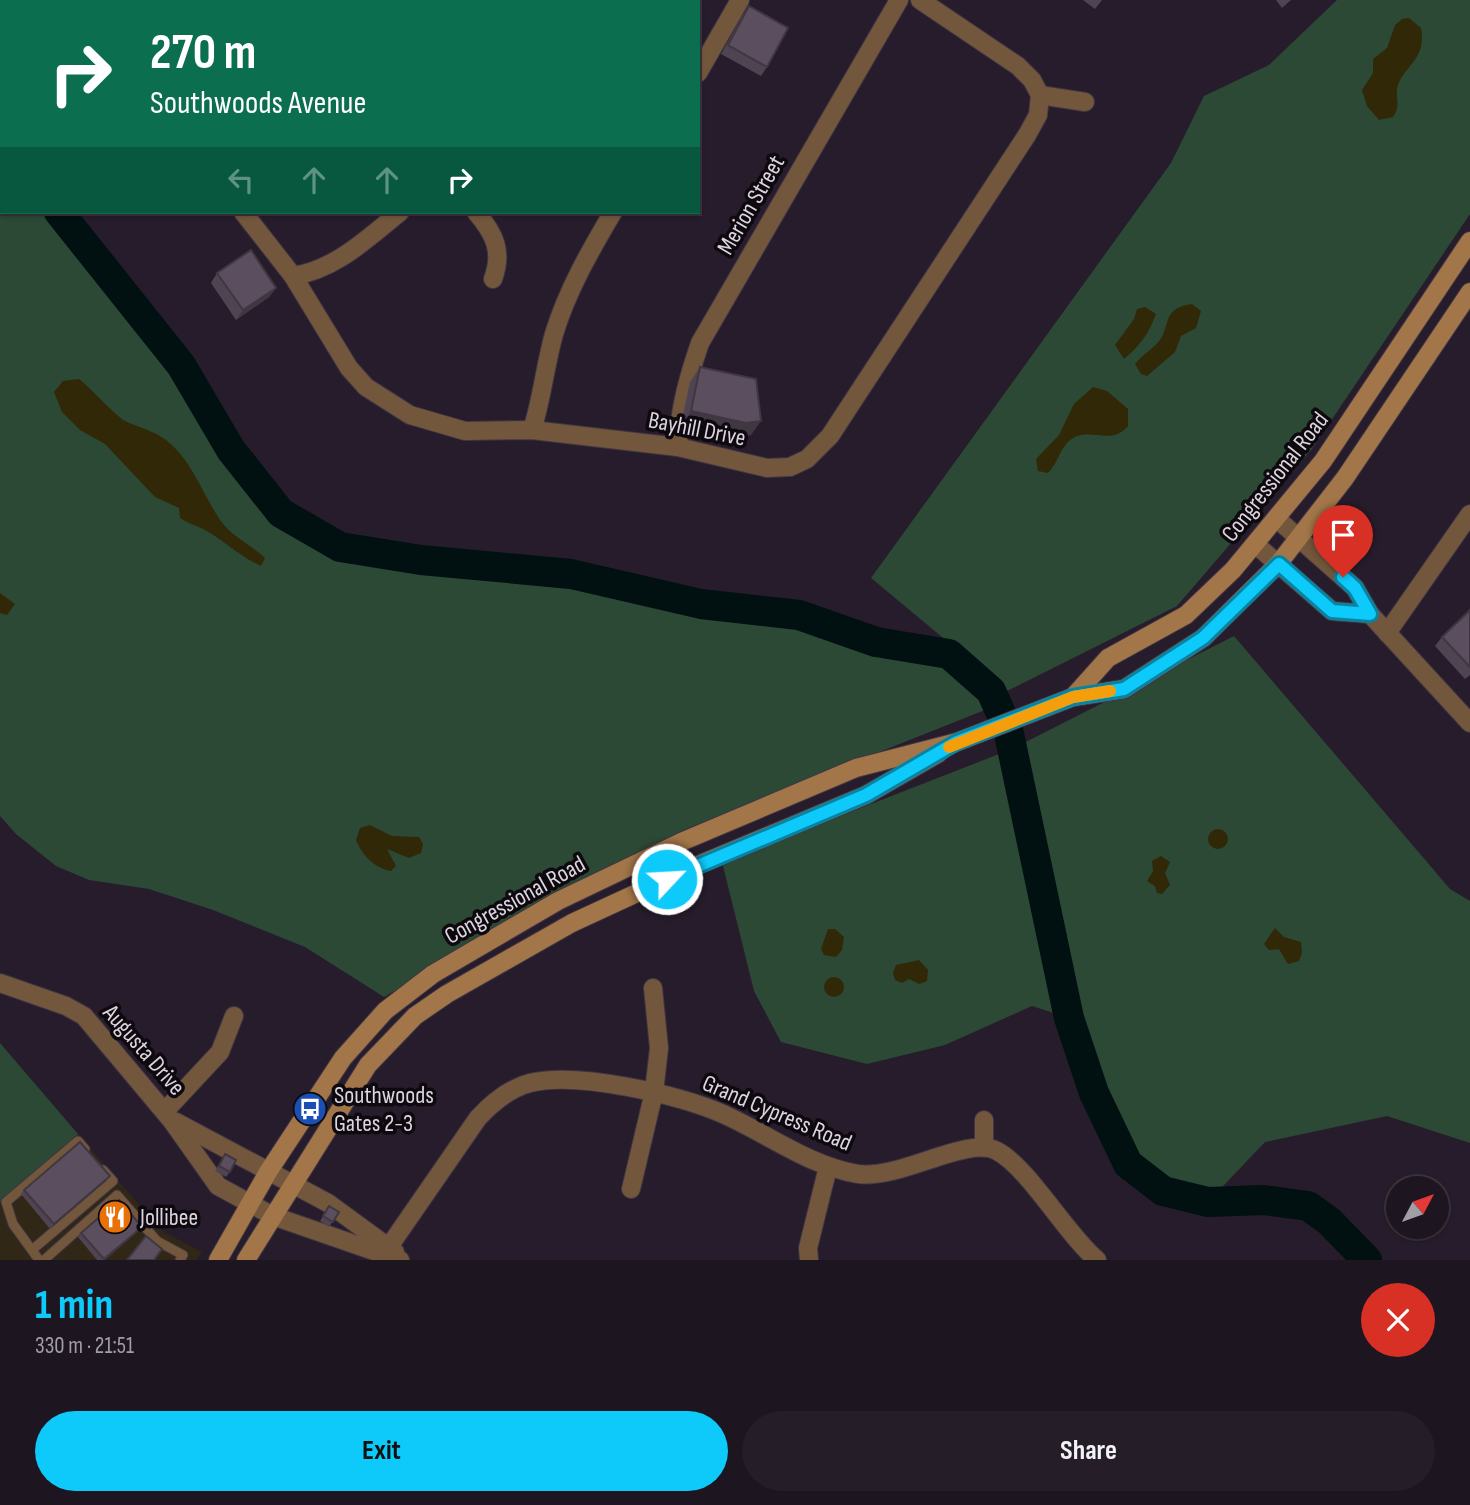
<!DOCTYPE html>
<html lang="en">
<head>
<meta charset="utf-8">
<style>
  body { margin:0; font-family:"Sofia Sans Condensed",sans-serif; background:#251e29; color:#f1f3f6; height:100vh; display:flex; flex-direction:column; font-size:26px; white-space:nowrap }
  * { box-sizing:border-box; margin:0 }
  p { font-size:23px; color:#a09fa5 }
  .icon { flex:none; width:38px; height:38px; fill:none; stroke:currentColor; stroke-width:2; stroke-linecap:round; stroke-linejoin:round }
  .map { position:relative; height:1260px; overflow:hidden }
  .details { display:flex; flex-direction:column; background:#1d1520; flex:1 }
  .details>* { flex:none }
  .hud { position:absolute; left:0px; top:0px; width:700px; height:214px; box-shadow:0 2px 5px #0004,0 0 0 2px #3b343e; background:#0b6e4f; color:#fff; overflow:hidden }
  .needle { width:46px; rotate:49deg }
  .controls { position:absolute; left:1386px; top:1176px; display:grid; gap:14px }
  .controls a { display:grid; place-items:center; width:63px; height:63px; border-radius:50%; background:#1d1520; box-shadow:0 2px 5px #0004,0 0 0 2px #3b343e; font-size:35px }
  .pin { position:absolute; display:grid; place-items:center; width:60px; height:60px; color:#fff; margin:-72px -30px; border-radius:50% 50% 50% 0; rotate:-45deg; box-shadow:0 0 7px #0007 }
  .pin .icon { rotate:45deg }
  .me { position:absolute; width:77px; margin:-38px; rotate:65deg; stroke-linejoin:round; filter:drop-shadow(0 0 5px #0008) }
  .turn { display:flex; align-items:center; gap:24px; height:147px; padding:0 35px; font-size:32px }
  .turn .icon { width:91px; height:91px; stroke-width:2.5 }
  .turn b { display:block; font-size:49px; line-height:60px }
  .lanes { display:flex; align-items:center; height:66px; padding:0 35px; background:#0003; justify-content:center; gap:35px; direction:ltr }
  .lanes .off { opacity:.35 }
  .round { display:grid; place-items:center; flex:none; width:74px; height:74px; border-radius:37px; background:#251e29 }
  .summary { display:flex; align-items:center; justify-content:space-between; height:119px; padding:0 35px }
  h1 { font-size:42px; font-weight:700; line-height:52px; color:#0ecafa }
  .primary-button { display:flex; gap:14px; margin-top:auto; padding:14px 35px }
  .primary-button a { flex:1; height:80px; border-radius:42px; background:#0ecafa; color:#111; font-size:28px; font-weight:700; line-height:80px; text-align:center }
  .primary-button a+a { background:#251e29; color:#f1f3f6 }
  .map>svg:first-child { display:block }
  .commercial { fill:#302717 }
  .green { fill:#2c4935 }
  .sand { fill:#302806 }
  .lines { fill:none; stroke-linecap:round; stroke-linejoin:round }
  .river { stroke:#011011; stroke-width:30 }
  .service-casing { stroke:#403644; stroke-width:11 }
  .minor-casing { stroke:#403644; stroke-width:20 }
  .secondary-casing { stroke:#403644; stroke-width:20 }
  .service { stroke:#73573c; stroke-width:9 }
  .minor { stroke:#73573c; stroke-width:18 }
  .secondary { stroke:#a27648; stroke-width:18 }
  .wall { fill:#4e4452 }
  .shaded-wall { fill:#403742 }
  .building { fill:#5b4f5f; stroke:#403742; stroke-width:2 }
  .route-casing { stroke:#0983a2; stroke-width:18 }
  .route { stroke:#0ecafa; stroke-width:12 }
  .slow { stroke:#f59e0b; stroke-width:12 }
  .labels { text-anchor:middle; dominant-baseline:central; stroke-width:7; stroke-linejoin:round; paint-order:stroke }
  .street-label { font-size:24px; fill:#dcd4de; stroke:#0e090f }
  .poi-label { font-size:24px; fill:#dcd4de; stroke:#0e090f; text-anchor:start }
</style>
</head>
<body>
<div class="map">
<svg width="1470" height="1260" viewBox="0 0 1470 1260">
  <rect width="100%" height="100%" fill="#271c2b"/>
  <polygon class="commercial" points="78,1134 162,1231 202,1252 196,1260 0,1260 0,1203"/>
  <g class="green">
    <polygon points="1337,0 1470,0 1470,214 1312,449 1177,606 1007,691 871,578 1171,163 1204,96 1269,65"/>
    <polygon points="0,137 2,212 59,212 181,365 231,450 281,513 340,547 421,560 571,574 701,604 799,615 876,642 949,654 994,685 995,706 686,829 600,871 384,997 305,947 213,910 149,889 89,880 56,866 16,834 0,816"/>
    <polygon points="1234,636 1450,889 1470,901 1470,1143 1387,1116 1265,1142 1208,1202 1163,1191 1128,1164 1094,1093 1069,1018 1032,1006 945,1045 867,1064 781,1042 754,991 722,862 1012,749"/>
    <polygon points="0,1043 78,1134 0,1202"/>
  </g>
  <g class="sand">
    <path d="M1409,18L1421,28C1427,59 1405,65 1398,85C1394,97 1402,105 1393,117L1379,120L1367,106L1362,90L1373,73V59L1387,48L1395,25L1402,19Z"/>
    <path d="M1192,304L1201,311L1196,328L1181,336L1175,352L1147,376L1141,374L1135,364C1142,355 1154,348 1160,340C1171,324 1162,308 1192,304Z"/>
    <path d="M1145,307L1156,314C1149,333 1140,346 1124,359L1115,345L1134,319L1137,309Z"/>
    <path d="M79,379C92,389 116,417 127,422C146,430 159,432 174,447C194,467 204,496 220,520C232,537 250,544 265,558L261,566C241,557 228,544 210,533C200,526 190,525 180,518L179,508L155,497L105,444L80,430L62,412L54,392L63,381Z"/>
    <path d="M1093,387L1107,391L1128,409V426C1112,445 1094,429 1075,437C1060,444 1059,463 1048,473L1038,471L1036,459L1059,435L1074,404Z"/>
    <polygon points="0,593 15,604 7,615 0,613"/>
    <path d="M370,825L392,836L419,837L423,844L421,853L409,858L387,849L396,866L391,871C374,868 362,855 356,840L360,828Z"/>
    <circle cx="1218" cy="839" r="10"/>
    <polygon points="1161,856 1170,862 1165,873 1170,885 1162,894 1157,893 1155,886 1147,881 1153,871 1152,861"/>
    <polygon points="1275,928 1284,937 1301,942 1302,953 1299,961 1288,964 1279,949 1269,950 1264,944"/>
    <polygon points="828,929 835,929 844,937 842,950 836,957 824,955 821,949"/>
    <polygon points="919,960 928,970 927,981 919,984 909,979 902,983 895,980 893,973 896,965"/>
    <circle cx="834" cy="987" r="10"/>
  </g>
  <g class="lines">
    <g class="river">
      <polyline points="0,137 2,140"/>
      <polyline points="59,212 181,365 231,450 281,513 340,547 421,560 571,574 701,604 799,615 876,642 949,654 991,691 1008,729 1069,1018 1094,1093 1128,1164 1163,1191 1208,1202 1264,1200 1308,1206 1329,1221 1367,1260"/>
    </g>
    <defs>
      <g id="service">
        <polyline points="32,1250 113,1181 103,1170"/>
        <polyline points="39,1260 13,1224 6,1202 78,1141 85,1149"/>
        <polyline points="44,1260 117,1195 157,1241 183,1255 180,1260"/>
      </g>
      <g id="minor">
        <polyline points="62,0 64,2"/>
        <polyline points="920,0 1018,66 1032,80 1040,95"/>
        <polyline points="392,2 393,0"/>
        <polyline points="564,2 565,0"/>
        <polyline points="698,73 740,0"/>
        <polyline points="1040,95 1085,102"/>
        <polyline points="243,212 293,276 349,368 366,387 410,415 465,431 532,430 678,447 767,468 790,467 807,459 830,436 1027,135 1038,115 1040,95"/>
        <path d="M476,212C495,234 503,252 493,279"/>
        <path d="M293,276C335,270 368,238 400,212"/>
        <path d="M532,430C542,399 545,366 554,334C567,291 590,251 613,212"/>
        <path d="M678,447C679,410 688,378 700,343L899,0"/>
        <polyline points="1276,518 1355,588 1370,614 1470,723"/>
        <polyline points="1255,544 1332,611 1370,614"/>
        <polyline points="1387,633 1470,514"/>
        <polyline points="0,983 66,1006 84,1016 172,1121 218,1186 273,1216 400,1260"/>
        <polyline points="165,1111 220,1052 234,1016"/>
        <polyline points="176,1122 328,1203 395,1252"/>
        <polyline points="984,1145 984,1120"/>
        <polyline points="631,1189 654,1092 659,1048 653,988"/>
        <path d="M384,1254L478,1118C492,1103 510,1088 530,1083C577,1071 679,1095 723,1114C768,1134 809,1166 858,1174C900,1180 967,1135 997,1151C1028,1167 1066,1234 1097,1260"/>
        <polyline points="809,1260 808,1248 828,1167"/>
      </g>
      <g id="secondary">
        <polyline points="1073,697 1108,658 1186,615 1233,570 1323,461 1470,241"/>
        <polyline points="218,1260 268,1172 343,1058 385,1011 433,974 558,901 681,842 856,768 957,742 1073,697 1124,689 1203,638 1279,563 1345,478 1470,292"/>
        <polyline points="246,1260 368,1065 415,1016 447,994 572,923 691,868 866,795 939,753"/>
      </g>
    </defs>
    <use href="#service" class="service-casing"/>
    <use href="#minor" class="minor-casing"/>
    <use href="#secondary" class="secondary-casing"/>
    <use href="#service" class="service"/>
    <use href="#minor" class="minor"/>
    <use href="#secondary" class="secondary"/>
  </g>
  <g class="wall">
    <polygon points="163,0 196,0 194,2 164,2"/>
    <polygon points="1083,0 1102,0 1095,9"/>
    <polygon points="1276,0 1291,0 1282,8"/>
    <polygon points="749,6 767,67 761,76 721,54 742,16"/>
    <polygon points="217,273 276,288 269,297 236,320 211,283"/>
    <polygon points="700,367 751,435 735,437 681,425 690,382"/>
    <polygon points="1470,610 1470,675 1465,679 1435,646 1442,637"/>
    <polygon points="225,1154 230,1172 226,1177 215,1171"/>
    <polygon points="106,1181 50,1229 21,1194 24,1190"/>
    <polygon points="329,1206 339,1212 329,1227 320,1221"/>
    <polygon points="138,1231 105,1260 97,1260 78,1237 81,1233"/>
  </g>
  <g class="shaded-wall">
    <polygon points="276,288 269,297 236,320 243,310"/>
    <polygon points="691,411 761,421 751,435 735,437 681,425"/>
    <polygon points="110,1176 106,1181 50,1229 54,1224"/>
    <polygon points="142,1227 138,1231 105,1260 103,1260"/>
  </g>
  <g class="building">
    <polygon points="178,0 191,0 189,2 179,2"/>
    <polygon points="749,6 788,28 767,67 728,45"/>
    <polygon points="251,250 276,288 243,310 217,273"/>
    <polygon points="700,367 756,379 761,421 746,423 691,411"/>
    <polygon points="1470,610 1470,667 1442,637"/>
    <polygon points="80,1142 110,1176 54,1224 24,1190"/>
    <polygon points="225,1154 236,1160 230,1172 219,1166"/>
    <polygon points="119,1200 142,1227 104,1259 81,1233"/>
    <polygon points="329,1206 339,1212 333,1222 323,1216"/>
    <polygon points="146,1236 162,1249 154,1260 127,1260"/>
  </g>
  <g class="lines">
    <defs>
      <polyline id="route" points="667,879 866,795 957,742 1073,697 1124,689 1203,638 1279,564 1332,611 1370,614 1355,588 1343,577"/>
    </defs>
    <use href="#route" class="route-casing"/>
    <use href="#route" class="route"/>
    <polyline class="slow" points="949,747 1073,697 1110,691"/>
  </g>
  <defs>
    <symbol id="bus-disc" viewBox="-11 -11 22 22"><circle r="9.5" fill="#1a4fb4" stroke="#0e090f"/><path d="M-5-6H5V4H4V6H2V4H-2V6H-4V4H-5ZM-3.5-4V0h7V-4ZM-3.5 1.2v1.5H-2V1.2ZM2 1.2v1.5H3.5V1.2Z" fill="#fff"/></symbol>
    <symbol id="restaurant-disc" viewBox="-11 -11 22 22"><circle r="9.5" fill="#e8710a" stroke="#0e090f"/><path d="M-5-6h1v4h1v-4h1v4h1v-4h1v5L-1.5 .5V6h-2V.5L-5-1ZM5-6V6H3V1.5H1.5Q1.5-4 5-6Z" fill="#fff"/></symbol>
  </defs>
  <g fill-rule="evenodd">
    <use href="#bus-disc" x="291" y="1090" width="38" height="38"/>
    <use href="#restaurant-disc" x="96" y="1198" width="38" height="38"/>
  </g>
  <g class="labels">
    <g class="street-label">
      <text transform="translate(751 205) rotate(-60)">Merion Street</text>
      <text transform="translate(697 429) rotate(11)">Bayhill Drive</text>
      <text transform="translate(1275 477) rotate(-52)">Congressional Road</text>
      <text transform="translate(515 900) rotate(-29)">Congressional Road</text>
      <text transform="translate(144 1050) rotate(49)">Augusta Drive</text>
      <text transform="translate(777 1113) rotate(23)">Grand Cypress Road</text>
    </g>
    <g class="poi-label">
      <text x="334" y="1095">Southwoods<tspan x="334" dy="28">Gates 2-3</tspan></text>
      <text x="140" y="1217">Jollibee</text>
    </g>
  </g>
</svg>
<div class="controls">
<a><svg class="needle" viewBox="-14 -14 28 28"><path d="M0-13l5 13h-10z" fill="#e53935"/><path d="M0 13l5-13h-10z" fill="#a09fa5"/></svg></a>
</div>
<div class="pin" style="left:1343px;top:577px;background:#d93025"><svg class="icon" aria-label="arrive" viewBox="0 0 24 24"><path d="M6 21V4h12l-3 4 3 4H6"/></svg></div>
<svg class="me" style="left:667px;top:879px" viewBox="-20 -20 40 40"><circle r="17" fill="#0ecafa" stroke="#fff" stroke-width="3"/><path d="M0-11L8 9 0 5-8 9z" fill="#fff"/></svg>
<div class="hud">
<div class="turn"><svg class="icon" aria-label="right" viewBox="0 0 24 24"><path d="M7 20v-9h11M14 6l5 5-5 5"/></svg><div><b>270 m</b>Southwoods Avenue</div></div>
<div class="lanes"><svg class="icon off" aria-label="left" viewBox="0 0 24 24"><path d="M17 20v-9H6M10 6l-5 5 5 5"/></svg><svg class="icon off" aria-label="ahead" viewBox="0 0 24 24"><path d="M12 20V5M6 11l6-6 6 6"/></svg><svg class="icon off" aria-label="ahead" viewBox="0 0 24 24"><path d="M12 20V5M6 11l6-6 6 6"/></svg><svg class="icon" aria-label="right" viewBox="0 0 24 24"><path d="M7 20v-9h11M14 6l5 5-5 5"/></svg></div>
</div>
</div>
<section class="details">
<div class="summary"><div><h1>1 min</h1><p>330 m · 21:51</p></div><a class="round" style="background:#d93025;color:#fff"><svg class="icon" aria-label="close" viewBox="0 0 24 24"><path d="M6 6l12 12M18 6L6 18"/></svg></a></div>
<div class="primary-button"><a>Exit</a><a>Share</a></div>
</section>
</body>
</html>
